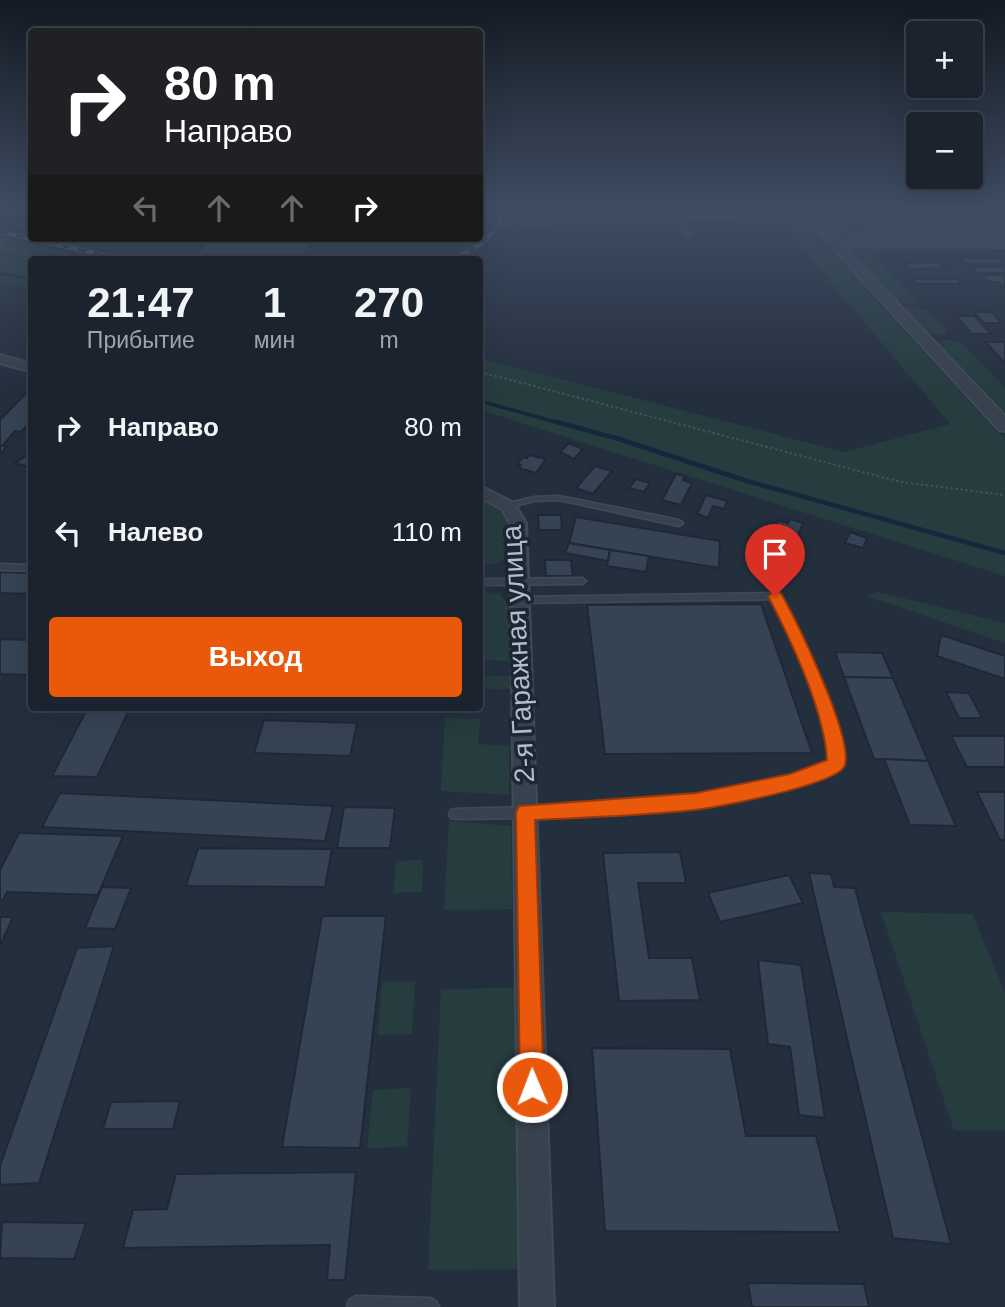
<!DOCTYPE html>
<html lang="ru">
<head>
<meta charset="utf-8">
<style>
  body { margin:0; font-family:Arial,sans-serif; background:#242b36; color:#f1f3f6; height:100vh; display:flex; flex-direction:column; font-size:26px; white-space:nowrap }
  * { box-sizing:border-box; margin:0 }
  p { font-size:23px; color:#a0a4aa }
  .icon { flex:none; width:38px; height:38px; fill:none; stroke:currentColor; stroke-width:2; stroke-linecap:round; stroke-linejoin:round }
  .map { position:relative; flex:1; overflow:hidden }
  .panel { position:absolute; left:28px; top:256px; width:455px; height:455px; display:flex; flex-direction:column; background:#1b232e; border-radius:7px; box-shadow:0 7px 28px #0002,0 0 0 2px #39404a }
  .panel>* { flex:none }
  .banner { position:absolute; left:28px; top:28px; width:455px; height:214px; border-radius:7px; box-shadow:0 7px 28px #0002,0 0 0 2px #39404a; background:#202124; color:#fff; overflow:hidden }
  .tools { position:absolute; left:906px; top:21px; display:grid; gap:14px }
  .tools a { display:grid; place-items:center; width:77px; height:77px; border-radius:7px; background:#1b232e; box-shadow:0 7px 28px #0002,0 0 0 2px #39404a; font-size:35px }
  .pin { position:absolute; display:grid; place-items:center; width:60px; height:60px; color:#fff; margin:-72px -30px; border-radius:50% 50% 50% 0; rotate:-45deg; box-shadow:0 0 7px #0007 }
  .pin .icon { rotate:45deg }
  .me { position:absolute; width:77px; margin:-38px; rotate:359deg; stroke-linejoin:round; filter:drop-shadow(0 0 5px #0008) }
  .turn { display:flex; align-items:center; gap:24px; height:147px; padding:0 21px; font-size:32px }
  .turn .icon { width:91px; height:91px; stroke-width:2.5 }
  .turn b { display:block; font-size:49px; line-height:60px }
  .lanes { display:flex; align-items:center; height:66px; padding:0 21px; background:#0003; justify-content:center; gap:35px; direction:ltr }
  .lanes .off { opacity:.35 }
  .eta { display:flex; justify-content:space-evenly; align-items:center; height:119px; text-align:center }
  .eta b { font-size:42px; font-weight:700; line-height:49px }
  .button { display:flex; gap:14px; margin-top:auto; padding:14px 21px }
  .button a { flex:1; height:80px; border-radius:7px; background:#ea580c; color:#fff; font-size:28px; font-weight:700; line-height:80px; text-align:center }
  ul { padding:0; list-style:none }
  li { display:flex; align-items:center; gap:21px; height:105px; padding:0 21px }
  li div { flex:1 }
  li b { display:block; font-size:26px }
  li em { font-style:normal }
  .map>svg:first-child { display:block }
  .green { fill:#263c3f }
  .lines { fill:none; stroke-linecap:round; stroke-linejoin:round }
  .stream-far2 { stroke:#17263c; stroke-width:2.5 }
  .stream-far1 { stroke:#17263c; stroke-width:3.5 }
  .stream { stroke:#17263c; stroke-width:4.5 }
  .building { fill:#364354; stroke:#1f2835; stroke-width:2 }
  .service-casing { stroke:#414a57; stroke-width:3 }
  .minor-casing { stroke:#414a57; stroke-width:4 }
  .tertiary-casing { stroke:#414a57; stroke-width:4 }
  .path { stroke:#3f5557; stroke-width:2; stroke-dasharray:2.5 2.5; stroke-linecap:butt }
  .service { fill:#38414e; fill-rule:evenodd }
  .minor { fill:#38414e; fill-rule:evenodd }
  .tertiary { fill:#38414e; fill-rule:evenodd }
  .rail-casing { stroke:#5a6575; stroke-width:4.5 }
  .rail { stroke:#1d2633; stroke-width:2.5; stroke-dasharray:8; stroke-linecap:butt }
  .route { fill:#ea580c; stroke:#983908; stroke-width:2 }
  .labels { text-anchor:middle; dominant-baseline:central; stroke-width:7; stroke-linejoin:round; paint-order:stroke }
  .near-street-label { font-size:28px; fill:#b4bcc9; stroke:#1d2633 }
</style>
</head>
<body>
<div class="map">
<svg width="1005" height="1307" viewBox="0 0 1005 1307">
  <rect width="100%" height="100%" fill="#242f3e"/>
  <g class="green">
    <polygon points="769,209 792,209 1005,440 1005,576 480,410 480,358 844,452 950,424"/>
    <polygon points="808,209 835,209 853,226 869,234 843,209 1005,209 1005,242 854,240 823,225"/>
    <polygon points="0,236 93,259 32,259 31,288 0,282"/>
    <path d="M859,246H906L907,248L903,250L874,252V256L919,303C891,310 868,271 851,252L850,248Z"/>
    <polygon points="907,307 928,310 947,331 942,335 926,332 904,311"/>
    <polygon points="951,340 961,343 1005,388 1005,412 939,344 940,341"/>
    <path d="M480,497L491,501L507,516C512,546 516,563 480,566Z"/>
    <polygon points="480,592 499,593 510,607 511,661 480,660"/>
    <polygon points="878,592 1005,623 1005,643 867,596"/>
    <polygon points="480,676 510,676 510,689 482,689 480,706"/>
    <polygon points="445,718 480,719 478,744 509,746 509,795 441,791"/>
    <polygon points="449,821 511,826 512,909 444,910"/>
    <polygon points="423,860 422,892 393,893 396,861"/>
    <polygon points="881,912 972,914 1005,992 1005,1131 954,1130"/>
    <polygon points="415,981 412,1034 378,1035 382,982"/>
    <polygon points="515,988 520,1269 428,1270 441,989"/>
    <polygon points="411,1088 407,1147 367,1148 373,1090"/>
  </g>
  <g class="lines">
    <polyline class="stream-far2" points="0,273 32,279"/>
    <polyline class="stream-far1" points="480,401 563,424"/>
    <polyline class="stream" points="557,422 619,439 747,481 1005,553"/>
  </g>
  <g class="building">
    <polygon points="517,209 539,209 539,215 516,215"/>
    <polygon points="0,213 30,213 22,219 0,219"/>
    <polygon points="19,221 32,221 32,229 7,228"/>
    <polygon points="211,238 220,238 313,240 301,259 192,259"/>
    <polygon points="960,258 999,258 1005,264 967,264"/>
    <polygon points="938,262 945,268 910,269 903,263"/>
    <polygon points="971,267 1005,267 1005,273 978,273"/>
    <polygon points="981,275 1005,275 1005,288 998,282 989,282"/>
    <polygon points="911,279 957,279 962,284 916,284"/>
    <polygon points="974,312 991,312 1002,323 984,323"/>
    <polygon points="956,316 974,316 991,334 972,334"/>
    <polygon points="986,342 1005,342 1005,364"/>
    <polygon points="32,387 32,420 21,432 15,431 2,446 7,446 0,454 0,420"/>
    <polygon points="569,443 583,449 574,459 560,452"/>
    <polygon points="32,452 32,468 15,463"/>
    <polygon points="529,455 546,459 536,473 519,468 521,465 517,464 523,457 527,458"/>
    <polygon points="595,466 612,471 593,494 576,488"/>
    <polygon points="676,474 685,476 683,480 692,483 681,505 662,500"/>
    <polygon points="636,479 650,483 644,492 629,488"/>
    <polygon points="706,495 727,501 724,509 713,506 708,518 697,514"/>
    <polygon points="538,515 561,515 562,530 539,530"/>
    <polygon points="576,517 720,541 719,568 569,543"/>
    <polygon points="790,519 803,523 797,538 773,531 778,520 788,523"/>
    <polygon points="850,532 867,538 863,548 845,543"/>
    <polygon points="569,543 610,550 608,561 565,553"/>
    <polygon points="610,550 649,556 646,572 607,566"/>
    <polygon points="545,560 571,560 573,576 546,576"/>
    <polygon points="0,572 32,573 32,594 0,593"/>
    <polygon points="761,604 812,753 605,754 587,605"/>
    <polygon points="941,635 1005,656 1005,679 937,656"/>
    <polygon points="0,639 32,640 32,675 0,674"/>
    <polygon points="835,652 882,653 893,678 844,677"/>
    <polygon points="844,677 893,678 928,761 874,759"/>
    <polygon points="946,692 969,693 982,718 959,718"/>
    <polygon points="86,711 128,712 97,777 52,776"/>
    <polygon points="264,720 357,723 350,756 254,753"/>
    <polygon points="951,736 1005,736 1005,767 967,767"/>
    <polygon points="884,759 928,761 956,826 910,825"/>
    <polygon points="977,792 1005,792 1005,840 1000,840"/>
    <polygon points="60,793 333,806 325,841 42,827"/>
    <polygon points="344,807 395,808 390,848 337,848"/>
    <polygon points="19,833 123,836 98,895 7,892 3,900 0,900 0,870"/>
    <polygon points="198,848 332,849 325,887 186,886"/>
    <polygon points="680,852 686,883 638,883 649,958 692,958 700,1000 619,1001 603,853"/>
    <polygon points="809,873 831,874 834,887 855,888 951,1244 893,1238"/>
    <polygon points="789,875 803,903 720,922 708,893"/>
    <polygon points="102,887 131,888 115,929 85,928"/>
    <polygon points="322,916 386,916 360,1148 282,1147"/>
    <polygon points="0,917 13,917 0,946"/>
    <polygon points="114,946 39,1183 0,1185 0,1166 77,948"/>
    <polygon points="758,960 801,965 825,1118 799,1115 790,1047 768,1044"/>
    <polygon points="592,1048 730,1049 746,1136 816,1136 840,1232 605,1231"/>
    <polygon points="180,1101 173,1129 103,1129 111,1102"/>
    <polygon points="356,1172 345,1280 327,1280 330,1245 123,1248 133,1210 167,1209 176,1174"/>
    <polygon points="2,1222 86,1223 74,1259 0,1258"/>
    <polygon points="748,1283 864,1284 869,1307 752,1307"/>
  </g>
  <g class="lines">
    <defs>
      <g id="service">
        <polygon points="553,209 557,209 557,223 555,224 480,223 480,221 553,222"/>
        <polygon points="652,209 656,209 658,212 665,214 733,216 735,217 733,218 682,217 690,235 688,236 686,235 677,217 654,214"/>
        <polygon points="907,209 912,209 937,232 937,234 933,234"/>
        <polygon points="977,209 982,209 1005,227 1005,230"/>
        <polygon points="559,496 679,520 683,523 679,526 559,500 534,501 508,508 504,506 505,504 534,497"/>
        <polygon points="0,564 32,565 32,571 0,570"/>
        <polygon points="582,578 586,581 582,584 480,585 480,579"/>
        <path d="M775,593L778,594L798,630L839,736L842,764L841,767C826,774 811,781 796,786C687,820 568,817 455,819L451,818L449,814L451,810L455,809L599,805L702,796L751,788L796,776L831,761L829,736L788,630L772,599L520,603L516,600L520,597Z"/>
        <polygon points="356,1296 430,1298 436,1301 439,1307 348,1307 347,1305 350,1299"/>
      </g>
      <g id="minor">
        <polygon points="0,355 32,364 32,372 0,363"/>
        <polygon points="480,486 514,503 526,523 554,1307 520,1307 510,523 502,509 480,497"/>
      </g>
      <polygon id="tertiary" points="797,209 808,209 836,238 1005,239 1005,247 843,246 1005,416 1005,431 999,430"/>
    </defs>
    <use href="#service" class="service-casing"/>
    <use href="#minor" class="minor-casing"/>
    <use href="#tertiary" class="tertiary-casing"/>
    <g class="path">
      <polyline points="0,247 42,259"/>
      <polyline points="480,372 901,482 1005,495"/>
    </g>
    <use href="#service" class="service"/>
    <use href="#minor" class="minor"/>
    <use href="#tertiary" class="tertiary"/>
    <defs>
      <g id="rail">
        <polyline points="0,232 122,259"/>
        <path d="M454,259C478,247 497,237 503,209"/>
      </g>
    </defs>
    <use href="#rail" class="rail-casing"/>
    <use href="#rail" class="rail"/>
  </g>
  <linearGradient id="sky" x2="0" y2="1"><stop stop-color="#141a22"/><stop offset="0.53" stop-color="#3f4d63"/><stop offset="1" stop-color="#3f4d63" stop-opacity="0"/></linearGradient>
  <rect width="1005" height="392" fill="url(#sky)"/>
  <path class="route" d="M775,591L781,593C797,622 853,736 845,765C840,784 716,808 694,810C642,816 588,817 535,820L544,1087L540,1096L532,1099L523,1096L520,1087L516,812L519,806L696,793L790,774L827,760C824,710 792,642 768,596Z"/>
  <g class="labels">
    <g class="near-street-label">
      <text transform="translate(518 654) rotate(-93)">2-я Гаражная улица</text>
    </g>
  </g>
</svg>
<div class="tools">
<a>+</a>
<a>−</a>
</div>
<div class="pin" style="left:775px;top:596px;background:#d93025"><svg class="icon" aria-label="arrive" viewBox="0 0 24 24"><path d="M6 21V4h12l-3 4 3 4H6"/></svg></div>
<svg class="me" style="left:532px;top:1087px" viewBox="-20 -20 40 40"><circle r="17" fill="#ea580c" stroke="#fff" stroke-width="3"/><path d="M0-11L8 9 0 5-8 9z" fill="#fff"/></svg>
<div class="banner">
<div class="turn"><svg class="icon" aria-label="right" viewBox="0 0 24 24"><path d="M7 20v-9h11M14 6l5 5-5 5"/></svg><div><b>80 m</b>Направо</div></div>
<div class="lanes"><svg class="icon off" aria-label="left" viewBox="0 0 24 24"><path d="M17 20v-9H6M10 6l-5 5 5 5"/></svg><svg class="icon off" aria-label="ahead" viewBox="0 0 24 24"><path d="M12 20V5M6 11l6-6 6 6"/></svg><svg class="icon off" aria-label="ahead" viewBox="0 0 24 24"><path d="M12 20V5M6 11l6-6 6 6"/></svg><svg class="icon" aria-label="right" viewBox="0 0 24 24"><path d="M7 20v-9h11M14 6l5 5-5 5"/></svg></div>
</div>
<section class="panel">
<div class="eta">
<div><b>21:47</b><p>Прибытие</p></div>
<div><b>1</b><p>мин</p></div>
<div><b>270</b><p>m</p></div>
</div>
<ul>
<li><svg class="icon" aria-label="right" viewBox="0 0 24 24"><path d="M7 20v-9h11M14 6l5 5-5 5"/></svg><div><b>Направо</b></div><em>80 m</em></li>
<li><svg class="icon" aria-label="left" viewBox="0 0 24 24"><path d="M17 20v-9H6M10 6l-5 5 5 5"/></svg><div><b>Налево</b></div><em>110 m</em></li>
</ul>
<div class="button"><a>Выход</a></div>
</section>
</div>
</body>
</html>
